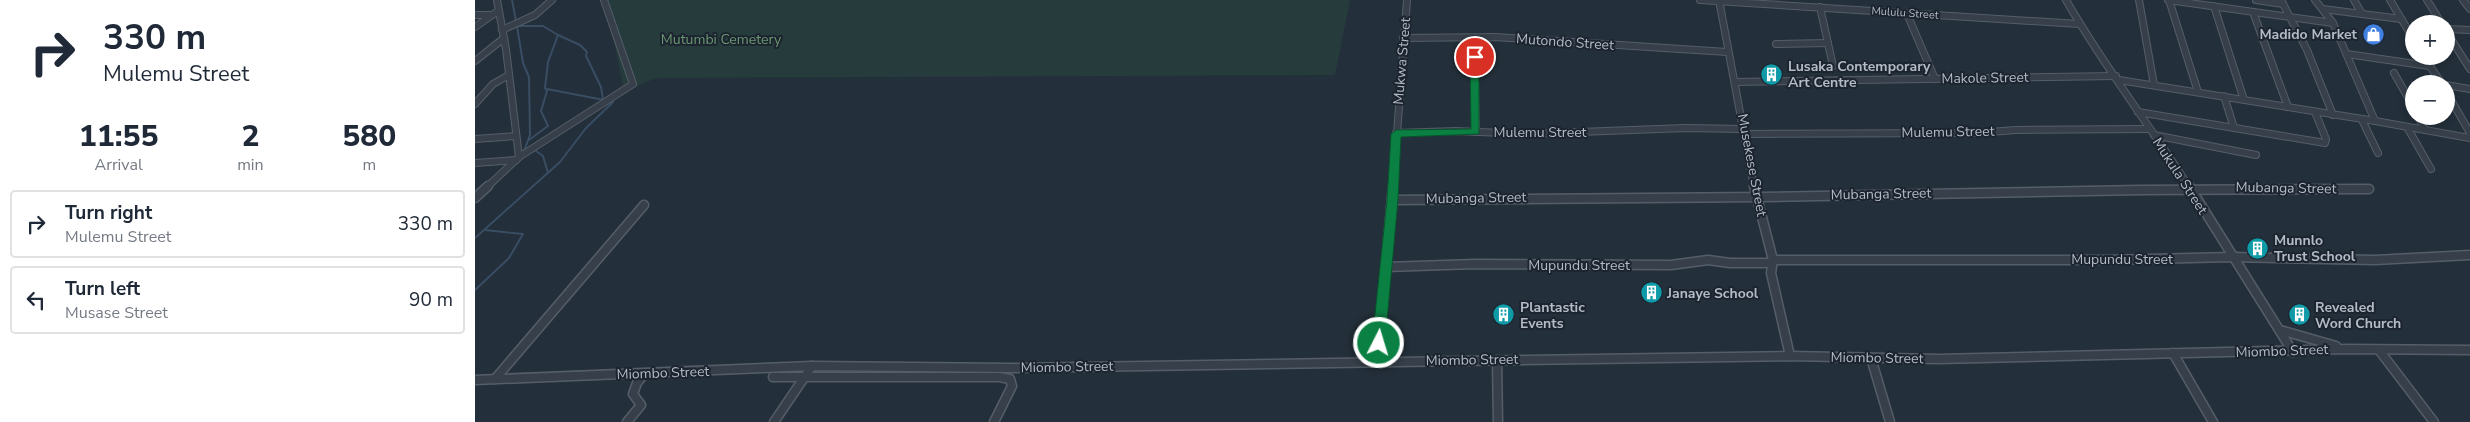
<!DOCTYPE html>
<html lang="en">
<head>
<meta charset="utf-8">
<style>
  body { margin:0; font-family:"Nunito Sans",sans-serif; background:#f6f6f7; color:#1f2937; height:100vh; display:flex; flex-direction:column; font-size:19px; white-space:nowrap }
  * { box-sizing:border-box; margin:0 }
  p { font-size:16px; color:#747a83 }
  .icon { flex:none; width:28px; height:28px; fill:none; stroke:currentColor; stroke-width:2; stroke-linecap:round; stroke-linejoin:round }
  .map { position:relative; flex:1; overflow:hidden }
  .drawer { display:flex; flex-direction:column; background:#fff; width:475px }
  .drawer>* { flex:none }
  .banner { background:#fff; color:#1f2937; overflow:hidden }
  .tools { position:absolute; left:1930px; top:15px; display:grid; gap:10px }
  .tools a { display:grid; place-items:center; width:50px; height:50px; border-radius:50%; background:#fff; box-shadow:0 2px 8px #0003; font-size:25px }
  .pin { position:absolute; display:grid; place-items:center; width:42px; height:42px; color:#fff; margin:-21px; border:2px solid #fff; border-radius:50%; box-shadow:0 1px 5px #0007 }
  .me { position:absolute; width:55px; margin:-28px; rotate:5deg; stroke-linejoin:round; filter:drop-shadow(0 0 4px #0008) }
  .turn { display:flex; align-items:center; gap:18px; height:105px; padding:0 20px; font-size:22px }
  .turn .icon { width:65px; height:65px; stroke-width:2.5 }
  .turn b { display:block; font-size:35px; line-height:42px }
  .eta { display:flex; justify-content:space-evenly; align-items:center; height:85px; text-align:center }
  .eta b { font-size:30px; font-weight:800; line-height:35px }
  ul { padding:0; list-style:none }
  li { display:flex; align-items:center; gap:15px; height:68px; margin:0 10px 8px; padding:0 10px; border:2px solid #e0e1e3; border-radius:5px }
  li div { flex:1 }
  li b { display:block; font-size:19px }
  li em { font-style:normal }
  main { display:flex; flex:1; min-height:0 }
  .map>svg:first-child { display:block }
  .green { fill:#263c3c }
  .lines { fill:none; stroke-linecap:round; stroke-linejoin:round }
  .stream { stroke:#394d63; stroke-width:2 }
  .minor-far1-casing { stroke:#555e68; stroke-width:8 }
  .minor-casing { stroke:#555e68; stroke-width:11 }
  .minor-far1 { stroke:#37404a; stroke-width:6 }
  .minor { stroke:#37404a; stroke-width:8 }
  .route { fill:#0b8043; stroke:#07532c }
  .labels { text-anchor:middle; dominant-baseline:central; stroke-width:4; stroke-linejoin:round; paint-order:stroke }
  .far-street-label { font-size:11px; fill:#b2bbc6; stroke:#1c252f }
  .poi-label { font-size:14px; font-weight:bold; fill:#b2bbc6; stroke:#1c252f; text-anchor:start }
  .park-label { font-size:14px; fill:#6a9671; stroke:#1c252f }
  .street-label { font-size:14px; fill:#b2bbc6; stroke:#1c252f }
</style>
</head>
<body>
<main>
<section class="drawer">
<div class="banner">
<div class="turn"><svg class="icon" aria-label="right" viewBox="0 0 24 24"><path d="M7 20v-9h11M14 6l5 5-5 5"/></svg><div><b>330 m</b>Mulemu Street</div></div>
</div>
<div class="eta">
<div><b>11:55</b><p>Arrival</p></div>
<div><b>2</b><p>min</p></div>
<div><b>580</b><p>m</p></div>
</div>
<ul>
<li><svg class="icon" aria-label="right" viewBox="0 0 24 24"><path d="M7 20v-9h11M14 6l5 5-5 5"/></svg><div><b>Turn right</b><p>Mulemu Street</p></div><em>330 m</em></li>
<li><svg class="icon" aria-label="left" viewBox="0 0 24 24"><path d="M17 20v-9H6M10 6l-5 5 5 5"/></svg><div><b>Turn left</b><p>Musase Street</p></div><em>90 m</em></li>
</ul>
</section>
<div class="map">
<svg width="1995" height="422" viewBox="0 0 1995 422">
  <rect width="100%" height="100%" fill="#232f3a"/>
  <polygon class="green" points="131,0 875,0 860,75 181,78 149,92"/>
  <g class="lines">
    <g class="stream">
      <polyline points="37,0 41,21"/>
      <polyline points="83,35 105,45 112,52 111,56 126,87 128,99"/>
      <polyline points="72,89 129,100"/>
      <polyline points="49,151 55,135 54,77 48,63 42,26 68,26 83,35 73,62 70,88 72,91 66,111 73,126 54,140"/>
      <polyline points="61,151 68,156 73,173"/>
      <polyline points="0,238 85,162 111,128 138,102 136,100"/>
      <polyline points="0,290 34,258 48,234 10,230"/>
    </g>
    <defs>
      <g id="minor-far1">
        <polyline points="22,0 31,49 44,157"/>
        <polyline points="1225,0 1604,24"/>
        <polyline points="1244,0 1279,187"/>
        <path d="M1591,0C1628,65 1674,124 1714,187"/>
        <polyline points="1664,0 1679,85"/>
        <polyline points="1694,0 1723,92"/>
        <polyline points="1781,0 1808,4"/>
        <polyline points="1806,0 1832,50 1858,115"/>
        <polyline points="1840,0 1858,23"/>
        <polyline points="1879,0 1887,14"/>
        <polyline points="1915,0 1939,40"/>
        <polyline points="1952,0 1967,24"/>
        <polyline points="1988,0 1995,9"/>
        <polyline points="1739,6 1769,100"/>
        <polyline points="1345,7 1358,66"/>
        <polyline points="1848,9 1926,19"/>
        <polyline points="1778,12 1813,107"/>
        <polyline points="1432,14 1460,79"/>
        <polyline points="0,15 15,15"/>
        <polyline points="0,27 23,11"/>
        <polyline points="1971,29 1995,30"/>
        <polyline points="27,30 60,15 77,0"/>
        <polyline points="1971,31 1995,69"/>
        <polyline points="928,38 1020,37 1252,52"/>
        <polyline points="999,38 1001,132"/>
        <polyline points="1301,44 1353,43"/>
        <polyline points="1872,54 1954,66"/>
        <polyline points="1948,56 1967,84"/>
        <polyline points="0,61 29,38"/>
        <polyline points="1919,73 1939,108"/>
        <polyline points="1644,80 1900,121 1858,23 1693,0"/>
        <polyline points="1260,82 1641,76"/>
        <polyline points="1971,85 1995,89"/>
        <polyline points="1971,91 1995,133"/>
        <polyline points="1749,96 1759,128"/>
        <polyline points="0,104 18,84 34,75"/>
        <polyline points="1663,112 1850,143 1851,139 1840,112"/>
        <polyline points="1943,116 1950,130"/>
        <polyline points="1887,120 1903,153"/>
        <polyline points="1900,121 1995,138"/>
        <polyline points="1932,127 1956,169"/>
        <polyline points="921,133 981,131 1052,134 1210,128 1269,129"/>
        <polyline points="1270,134 1503,133 1540,130 1674,129"/>
        <polyline points="1679,135 1781,155"/>
        <polyline points="0,139 41,136"/>
        <polyline points="0,163 41,160"/>
        <polyline points="12,187 44,157 158,84 129,0"/>
        <polyline points="918,187 932,0"/>
      </g>
      <g id="minor">
        <polyline points="1279,186 1298,260 1296,273 1315,356"/>
        <polyline points="1714,186 1818,352"/>
        <polyline points="0,198 13,186"/>
        <polyline points="917,200 1286,197 1666,190 1894,189"/>
        <polyline points="1298,260 1633,260 1757,257 1900,260 1995,255"/>
        <polyline points="911,267 1000,264 1196,265 1233,260 1255,263 1297,263"/>
        <polyline points="1805,330 1861,346"/>
        <polyline points="1904,350 1959,422"/>
        <polyline points="1698,353 1738,422"/>
        <polyline points="1396,358 1415,422"/>
        <polyline points="1022,360 1023,422"/>
        <polyline points="902,362 918,186"/>
        <polyline points="298,377 524,377 535,379 537,386 519,422"/>
        <polyline points="20,379 169,205"/>
        <polyline points="0,380 337,366 536,368 1315,356 1463,359 1873,349 1995,350"/>
        <polyline points="152,422 166,405 158,394 162,383 169,374"/>
        <polyline points="299,422 337,366"/>
      </g>
    </defs>
    <use href="#minor-far1" class="minor-far1-casing"/>
    <use href="#minor" class="minor-casing"/>
    <use href="#minor-far1" class="minor-far1"/>
    <use href="#minor" class="minor"/>
  </g>
  <polygon class="route" points="1000,54 1004,57 1004,134 926,137 923,200 910,343 908,346 899,346 897,343 912,200 916,134 921,130 996,129 995,57"/>
  <defs>
    <symbol id="shop-disc" viewBox="-11 -11 22 22"><circle r="9.5" fill="#3f7fe0" stroke="#1c252f"/><path d="M-5-2.5h2.3a2.7 3.5 0 0 1 5.4 0H5L5.5 6h-11ZM-1.5-2.5h3a1.5 2.3 0 0 0-3 0Z" fill="#fff"/></symbol>
    <symbol id="building-disc" viewBox="-11 -11 22 22"><circle r="9.5" fill="#0f9aa8" stroke="#1c252f"/><path d="M-4-6H4V6H1V3H-1V6H-4ZM-2.5-4.3h1.7v1.8h-1.7ZM.8-4.3h1.7v1.8H.8ZM-2.5-1h1.7V.8h-1.7ZM.8-1h1.7V.8H.8Z" fill="#fff"/></symbol>
  </defs>
  <g fill-rule="evenodd">
    <use href="#shop-disc" x="1886" y="22" width="25" height="25"/>
    <use href="#building-disc" x="1284" y="62" width="25" height="25"/>
    <use href="#building-disc" x="1770" y="236" width="25" height="25"/>
    <use href="#building-disc" x="1164" y="280" width="25" height="25"/>
    <use href="#building-disc" x="1016" y="302" width="25" height="25"/>
    <use href="#building-disc" x="1812" y="302" width="25" height="25"/>
  </g>
  <g class="labels">
    <g class="far-street-label">
      <text transform="translate(1430 13) rotate(4)">Mululu Street</text>
    </g>
    <g class="poi-label">
      <text x="1882" y="34" text-anchor="end">Madido Market</text>
      <text x="1313" y="66">Lusaka Contemporary<tspan x="1313" dy="16">Art Centre</tspan></text>
      <text x="1799" y="240">Munnlo<tspan x="1799" dy="16">Trust School</tspan></text>
      <text x="1192" y="293">Janaye School</text>
      <text x="1045" y="307">Plantastic<tspan x="1045" dy="16">Events</tspan></text>
      <text x="1840" y="307">Revealed<tspan x="1840" dy="16">Word Church</tspan></text>
    </g>
    <g class="park-label">
      <text x="246" y="39">Mutumbi Cemetery</text>
    </g>
    <g class="street-label">
      <text transform="translate(1090 42) rotate(4)">Mutondo Street</text>
      <text transform="translate(927 61) rotate(-85)">Mukwa Street</text>
      <text transform="translate(1510 78) rotate(-1)">Makole Street</text>
      <text x="1065" y="132">Mulemu Street</text>
      <text transform="translate(1473 132) rotate(-1)">Mulemu Street</text>
      <text transform="translate(1277 165) rotate(79)">Musekese Street</text>
      <text transform="translate(1705 176) rotate(57)">Mukula Street</text>
      <text transform="translate(1811 188) rotate(1)">Mubanga Street</text>
      <text transform="translate(1406 194) rotate(-1)">Mubanga Street</text>
      <text transform="translate(1001 198) rotate(-1)">Mubanga Street</text>
      <text x="1647" y="259">Mupundu Street</text>
      <text x="1104" y="265">Mupundu Street</text>
      <text transform="translate(1807 351) rotate(-2)">Miombo Street</text>
      <text transform="translate(1402 358) rotate(1)">Miombo Street</text>
      <text transform="translate(997 360) rotate(-1)">Miombo Street</text>
      <text transform="translate(592 367) rotate(-1)">Miombo Street</text>
      <text transform="translate(188 373) rotate(-2)">Miombo Street</text>
    </g>
  </g>
</svg>
<div class="tools">
<a>+</a>
<a>−</a>
</div>
<div class="pin" style="left:1000px;top:57px;background:#d93025"><svg class="icon" aria-label="arrive" viewBox="0 0 24 24"><path d="M6 21V4h12l-3 4 3 4H6"/></svg></div>
<svg class="me" style="left:904px;top:343px" viewBox="-20 -20 40 40"><circle r="17" fill="#0b8043" stroke="#fff" stroke-width="3"/><path d="M0-11L8 9 0 5-8 9z" fill="#fff"/></svg>
</div>
</main>
</body>
</html>
